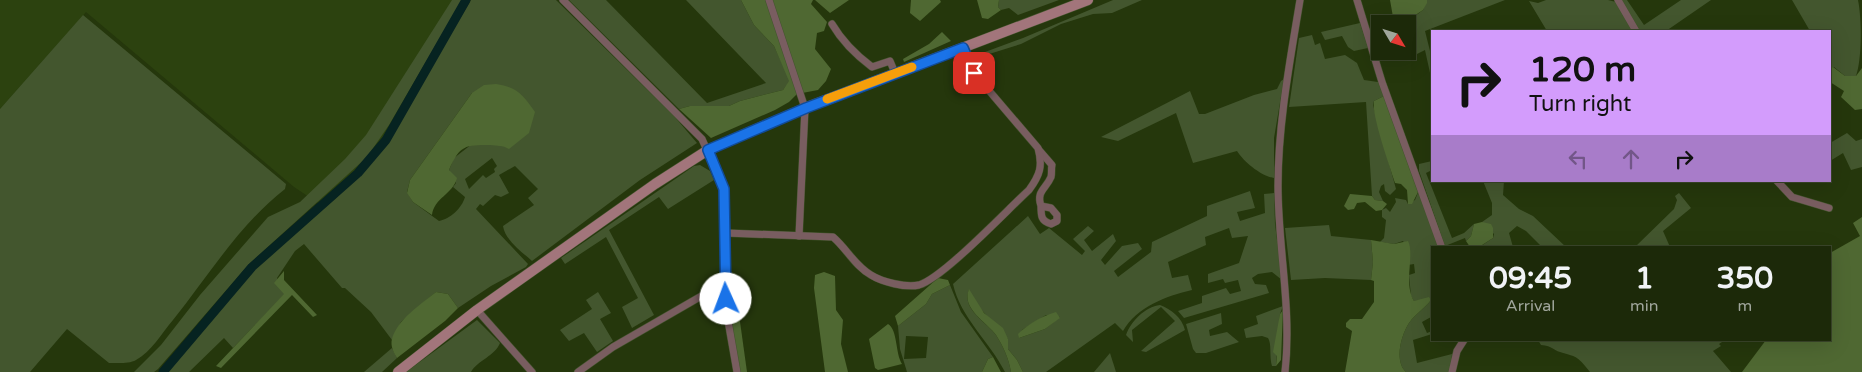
<!DOCTYPE html>
<html lang="en">
<head>
<meta charset="utf-8">
<style>
  body { margin:0; font-family:"Varela Round",sans-serif; background:#253112; color:#f1f3f6; height:100vh; display:flex; flex-direction:column; font-size:19px; white-space:nowrap }
  * { box-sizing:border-box; margin:0 }
  p { font-size:16px; color:#a0a69c }
  .icon { flex:none; width:28px; height:28px; fill:none; stroke:currentColor; stroke-width:2; stroke-linecap:round; stroke-linejoin:round }
  .map { position:relative; flex:1; overflow:hidden }
  .panel { position:absolute; left:1431px; top:246px; width:400px; height:95px; display:flex; flex-direction:column; background:#1c2909; border-radius:0px; box-shadow:0 5px 20px #0002,0 0 0 1px #3a452a }
  .panel>* { flex:none }
  .hud { position:absolute; left:1431px; top:30px; width:400px; height:152px; border-radius:0px; box-shadow:0 5px 20px #0002,0 0 0 1px #3a452a; background:#d39cfc; color:#111; overflow:hidden }
  .needle { width:32px; rotate:128deg }
  .controls { position:absolute; left:1371px; top:15px; display:grid; gap:10px }
  .controls a { display:grid; place-items:center; width:45px; height:45px; border-radius:0px; background:#1c2909; box-shadow:0 5px 20px #0002,0 0 0 1px #3a452a; font-size:25px }
  .pin { position:absolute; display:grid; place-items:center; width:42px; height:42px; color:#fff; margin:-21px; border-radius:10px; box-shadow:0 2px 8px #0006 }
  .me { position:absolute; width:55px; margin:-28px; rotate:358deg; stroke-linejoin:round; filter:drop-shadow(0 0 4px #0008) }
  .turn { display:flex; align-items:center; gap:18px; height:105px; padding:0 15px; font-size:22px }
  .turn .icon { width:65px; height:65px; stroke-width:2.5 }
  .turn b { display:block; font-size:35px; line-height:42px }
  .lanes { display:flex; align-items:center; height:48px; padding:0 15px; background:#0003; justify-content:center; gap:25px; direction:ltr }
  .lanes .off { opacity:.35 }
  .eta { display:flex; justify-content:space-evenly; align-items:center; height:85px; text-align:center }
  .eta b { font-size:30px; font-weight:800; line-height:35px }
  .map>svg:first-child { display:block }
  .built { fill:#2c420f }
  .green { fill:#43562e; fill-rule:evenodd }
  .forest { fill:#4f6832 }
  .lines { fill:none; stroke-linecap:round; stroke-linejoin:round }
  .canal { stroke:#062321; stroke-width:9 }
  .minor-casing { stroke:#43542d; stroke-width:8 }
  .secondary-casing { stroke:#43542d; stroke-width:11 }
  .minor { stroke:#795d60; stroke-width:7 }
  .secondary { stroke:#a2757b; stroke-width:10 }
  .route-casing { stroke:#114b97; stroke-width:12 }
  .route { stroke:#1a73e8; stroke-width:9 }
  .slow { stroke:#f59e0b; stroke-width:9 }
</style>
</head>
<body>
<div class="map">
<svg width="1862" height="372" viewBox="0 0 1862 372">
  <rect width="100%" height="100%" fill="#25370c"/>
  <polygon class="built" points="0,0 466,0 386,140 358,173 321,205 294,187 86,12 0,109"/>
  <g class="green">
    <polygon points="452,0 462,0 389,125 367,157 249,264 158,369 154,372 134,372 161,345 200,295 268,217 300,202 345,159 366,135"/>
    <path d="M471,0H556L674,116L697,143L640,180L532,261C522,252 505,240 503,226L534,205L528,198L538,189L515,166L499,175L509,193L501,197L495,195L483,206L480,204L476,209L528,264L526,267L491,286L458,308L448,294L436,292L401,322L392,340L371,312L345,288H342L304,244L295,251L277,278L285,294L233,348L224,338L189,372H167L255,267L336,198L380,153ZM472,93L501,145L472,144L454,158L449,170L456,183L453,187L465,197C462,208 450,219 439,221L413,202L407,192L410,180ZM492,158L497,166L494,169L495,172L486,178L483,175L469,189L465,179Z"/>
    <polygon points="569,0 606,0 707,103 766,83 686,0 741,0 754,25 774,46 790,81 783,90 740,101 729,106 690,106 679,109"/>
    <polygon points="999,0 1059,0 1018,15 1009,8 1001,10 998,7"/>
    <polygon points="1113,0 1142,0 1112,13 1093,14 1061,24 1021,44 986,55 985,52 1023,38"/>
    <polygon points="1427,0 1505,0 1425,31 1432,59 1432,82 1425,50 1411,57 1408,51 1408,28 1410,29 1411,19 1423,10"/>
    <polygon points="1546,0 1608,0 1616,2 1633,31 1547,31 1529,1 1538,3"/>
    <polygon points="1621,0 1627,0 1644,25 1681,0 1711,0 1666,31 1640,31"/>
    <path d="M1792,0H1858C1862,19 1862,60 1856,76H1845L1834,67L1830,69V31H1810Z"/>
    <path d="M83,15L286,184L285,189C239,225 209,275 173,320C162,333 151,352 136,360C129,364 118,363 109,363L67,329L30,372H0V109Z"/>
    <polygon points="1360,23 1368,48 1354,51 1348,47 1342,36 1325,40 1321,32"/>
    <polygon points="1312,35 1315,45 1320,43 1325,59 1345,55 1357,63 1364,80 1378,82 1384,96 1374,101 1373,105 1396,189 1390,195 1385,191 1384,184 1381,186 1379,192 1383,201 1375,200 1372,196 1366,102 1289,107 1299,38"/>
    <path d="M1284,79L1274,138V178C1261,176 1244,162 1237,151L1193,163L1176,113L1118,141L1101,137L1190,91L1199,114H1205L1254,95L1277,89L1281,81Z"/>
    <polygon points="1847,133 1856,141 1862,139 1862,167 1851,170 1843,153 1830,161 1830,143"/>
    <polygon points="1432,161 1432,170 1426,173 1452,238 1464,233 1474,224 1471,236 1466,241 1465,238 1445,246 1419,171 1419,164"/>
    <polygon points="700,165 710,171 714,180 668,209 659,197 609,230 654,315 632,328 622,307 638,298 606,237 565,264 561,258 694,166"/>
    <polygon points="1483,181 1504,181 1503,195 1519,209 1533,216 1566,247 1542,247 1526,231 1517,226 1509,233 1513,247 1478,248 1493,238 1494,234 1482,222 1492,215 1492,203"/>
    <path d="M1419,190L1440,247L1432,248V320L1431,317L1422,322L1427,333L1432,331V334L1413,340L1417,363L1452,354L1450,372H1406C1394,361 1401,335 1409,323C1415,314 1425,308 1431,300L1414,301L1411,296L1409,275L1415,273L1414,264L1408,265L1409,252L1403,241L1394,244L1380,242L1384,238L1386,220L1382,217V210L1386,208L1390,212L1396,202L1395,198L1406,200L1408,204L1415,200Z"/>
    <path d="M1250,191L1255,208L1237,212L1240,221L1265,213L1264,194L1274,193L1275,224L1282,280L1272,272L1258,274L1252,278L1255,284L1266,285L1269,293L1184,318L1178,311L1202,303V296L1226,288L1230,294L1241,291L1238,280L1225,283L1223,279L1208,283V274L1239,263L1248,236L1232,238L1229,228L1205,237L1206,245L1168,262L1172,278L1188,275L1192,290C1166,296 1137,307 1123,331L1115,323L1046,372H1023L1017,360L1008,349V339L977,305L969,290C961,309 987,322 996,335C1003,346 1009,359 1011,372H1005C990,342 960,317 953,284L1028,216L1040,234L1049,228L1082,255L1085,251L1073,239L1088,226L1094,231L1084,240L1092,251L1113,234L1116,241L1101,260L1105,265L1122,246L1138,243L1142,249L1114,271L1118,277L1151,252L1152,242L1207,216V206ZM1046,315L1060,317L1045,329L1019,338L1022,330Z"/>
    <polygon points="1679,193 1691,208 1663,231 1670,247 1635,247 1674,209 1677,200 1675,196"/>
    <polygon points="1329,225 1331,236 1371,240 1373,262 1371,280 1325,278 1291,280 1285,228"/>
    <path d="M950,285L961,312L993,357L988,359L982,372H907L900,349L898,326L926,304L932,294ZM906,336L928,337L926,358L904,359Z"/>
    <polygon points="598,292 611,313 600,319 613,341 597,352 584,333 569,341 560,330 592,309 586,300"/>
    <path d="M1160,305C1171,309 1182,318 1185,330L1146,352L1141,351L1175,321L1161,307L1132,330L1133,342L1126,335C1131,321 1145,307 1160,305Z"/>
    <path d="M1283,306L1280,314L1276,366H1272C1269,356 1272,344 1268,338L1262,336L1246,338L1244,329L1258,324L1256,316Z"/>
    <polygon points="1221,313 1222,324 1209,330 1210,336 1227,332 1239,342 1206,353 1196,353 1193,349 1186,324"/>
    <path d="M477,320L500,343C495,356 478,360 471,372H406Z"/>
    <path d="M1538,340H1707L1710,342L1725,340L1719,344L1721,346L1713,351L1731,372H1590C1578,357 1578,357 1560,352C1553,350 1553,346 1541,345Z"/>
    <polygon points="392,348 397,358 382,372 364,372"/>
    <polygon points="1110,353 1116,372 1094,372"/>
  </g>
  <g class="forest">
    <polygon points="741,0 813,0 811,4 827,22 824,31 817,33 815,49 831,69 826,81 818,90 797,94 789,102 775,110 711,138 679,109 690,106 729,106 740,101 783,90 789,81 774,46 754,25"/>
    <polygon points="815,0 849,0 830,13"/>
    <polygon points="911,0 940,0 941,2 920,21 910,13"/>
    <polygon points="977,0 999,0 998,7 1001,10 988,19 982,18"/>
    <polygon points="1390,0 1427,0 1427,3 1423,10 1411,18 1413,25 1410,29 1408,28 1408,24 1393,17"/>
    <polygon points="942,32 951,41 904,62 903,59 929,44"/>
    <polygon points="1833,67 1845,76 1856,76 1862,68 1862,109 1855,110 1841,97 1844,91 1830,82 1830,69"/>
    <path d="M496,84C517,87 523,95 535,112L529,133L509,149C502,145 498,146 490,145C465,145 460,145 449,170L457,178C453,194 434,198 432,215L413,202L407,193L410,180L472,93L484,85Z"/>
    <path d="M1384,96L1419,190L1412,204H1408L1407,190L1401,184L1395,183C1390,167 1371,114 1374,101Z"/>
    <polygon points="1350,194 1372,196 1375,200 1383,201 1387,204 1382,210 1376,211 1365,202 1357,203 1354,209 1348,210 1344,206"/>
    <polygon points="1862,217 1862,372 1742,372 1766,340 1830,340 1830,253 1860,236 1853,223"/>
    <polygon points="1482,222 1491,224 1493,228 1493,238 1479,247 1470,247 1466,241 1471,236 1474,224"/>
    <path d="M1371,240L1394,244L1408,241C1415,255 1403,283 1414,301L1429,297L1431,300C1425,308 1415,314 1409,323C1401,335 1394,361 1406,372H1345L1352,331L1346,327V323L1350,319H1362L1374,302V281L1371,280L1373,262Z"/>
    <polygon points="284,271 284,280 317,315 313,317 292,295 221,368 216,366 284,294 274,283"/>
    <polygon points="824,272 835,276 836,310 843,320 841,344 848,372 825,372 814,288 815,275"/>
    <polygon points="938,278 948,280 950,285 932,294 926,304 898,326 895,316"/>
    <path d="M969,289L984,313L1003,328L1008,339V349L1017,360L1023,372H1011C1009,359 1003,346 996,335C986,321 961,309 969,289Z"/>
    <path d="M436,292L448,294L458,308L445,321L397,358C394,353 390,346 392,339C397,320 421,304 436,292Z"/>
    <polygon points="727,295 737,300 747,372 740,372"/>
    <polygon points="1283,310 1281,360 1276,366 1277,356 1273,352 1280,314"/>
    <path d="M1056,312L1060,318L1045,329L1019,338L1018,334C1028,324 1042,316 1056,312Z"/>
    <path d="M888,324C898,330 895,353 902,364L878,370L875,368L869,339Z"/>
    <polygon points="993,357 1001,372 982,372 988,359"/>
  </g>
  <g class="lines">
    <polyline class="canal" points="163,372 252,267 358,173 386,140 466,0"/>
    <defs>
      <g id="minor">
        <polyline points="563,0 702,139 724,189 726,245 724,283 727,315 737,372"/>
        <polyline points="769,0 805,108 799,236"/>
        <polyline points="1357,0 1382,82 1442,248"/>
        <polyline points="1618,0 1636,31"/>
        <path d="M832,24C842,41 856,55 872,67L890,61L895,73"/>
        <path d="M1039,150L1052,165C1051,168 1052,174 1051,177C1046,189 1036,191 1041,206L1051,208L1057,215V221L1051,224C1041,221 1041,216 1041,206"/>
        <polyline points="1777,181 1792,197 1829,208"/>
        <path d="M726,233L833,237C847,249 855,266 871,275C882,282 906,288 919,285C943,278 1007,210 1029,190C1040,175 1043,166 1038,148L974,73L963,48"/>
        <polyline points="477,310 532,372"/>
        <polyline points="578,372 613,347 724,283"/>
        <path d="M1285,372C1292,309 1278,248 1278,186C1278,124 1290,61 1300,0"/>
        <polyline points="1452,372 1457,351 1464,340"/>
      </g>
      <polyline id="secondary" points="398,372 477,310 655,184 708,150 805,108 1088,0"/>
    </defs>
    <use href="#minor" class="minor-casing"/>
    <use href="#secondary" class="secondary-casing"/>
    <use href="#minor" class="minor"/>
    <use href="#secondary" class="secondary"/>
  </g>
  <g class="lines">
    <defs>
      <polyline id="route" points="726,299 724,189 708,150 806,108 963,48 974,73"/>
    </defs>
    <use href="#route" class="route-casing"/>
    <use href="#route" class="route"/>
    <polyline class="slow" points="827,99 912,67"/>
  </g>
</svg>
<div class="controls">
<a><svg class="needle" viewBox="-14 -14 28 28"><path d="M0-13l5 13h-10z" fill="#e53935"/><path d="M0 13l5-13h-10z" fill="#a0a69c"/></svg></a>
</div>
<div class="pin" style="left:974px;top:73px;background:#d93025"><svg class="icon" aria-label="arrive" viewBox="0 0 24 24"><path d="M6 21V4h12l-3 4 3 4H6"/></svg></div>
<svg class="me" style="left:726px;top:299px" viewBox="-20 -20 40 40"><circle r="19" fill="#fff"/><path d="M0-13L10 11 0 6-10 11z" fill="#1a73e8"/></svg>
<div class="hud">
<div class="turn"><svg class="icon" aria-label="right" viewBox="0 0 24 24"><path d="M7 20v-9h11M14 6l5 5-5 5"/></svg><div><b>120 m</b>Turn right</div></div>
<div class="lanes"><svg class="icon off" aria-label="left" viewBox="0 0 24 24"><path d="M17 20v-9H6M10 6l-5 5 5 5"/></svg><svg class="icon off" aria-label="ahead" viewBox="0 0 24 24"><path d="M12 20V5M6 11l6-6 6 6"/></svg><svg class="icon" aria-label="right" viewBox="0 0 24 24"><path d="M7 20v-9h11M14 6l5 5-5 5"/></svg></div>
</div>
<section class="panel">
<div class="eta">
<div><b>09:45</b><p>Arrival</p></div>
<div><b>1</b><p>min</p></div>
<div><b>350</b><p>m</p></div>
</div>
</section>
</div>
</body>
</html>
